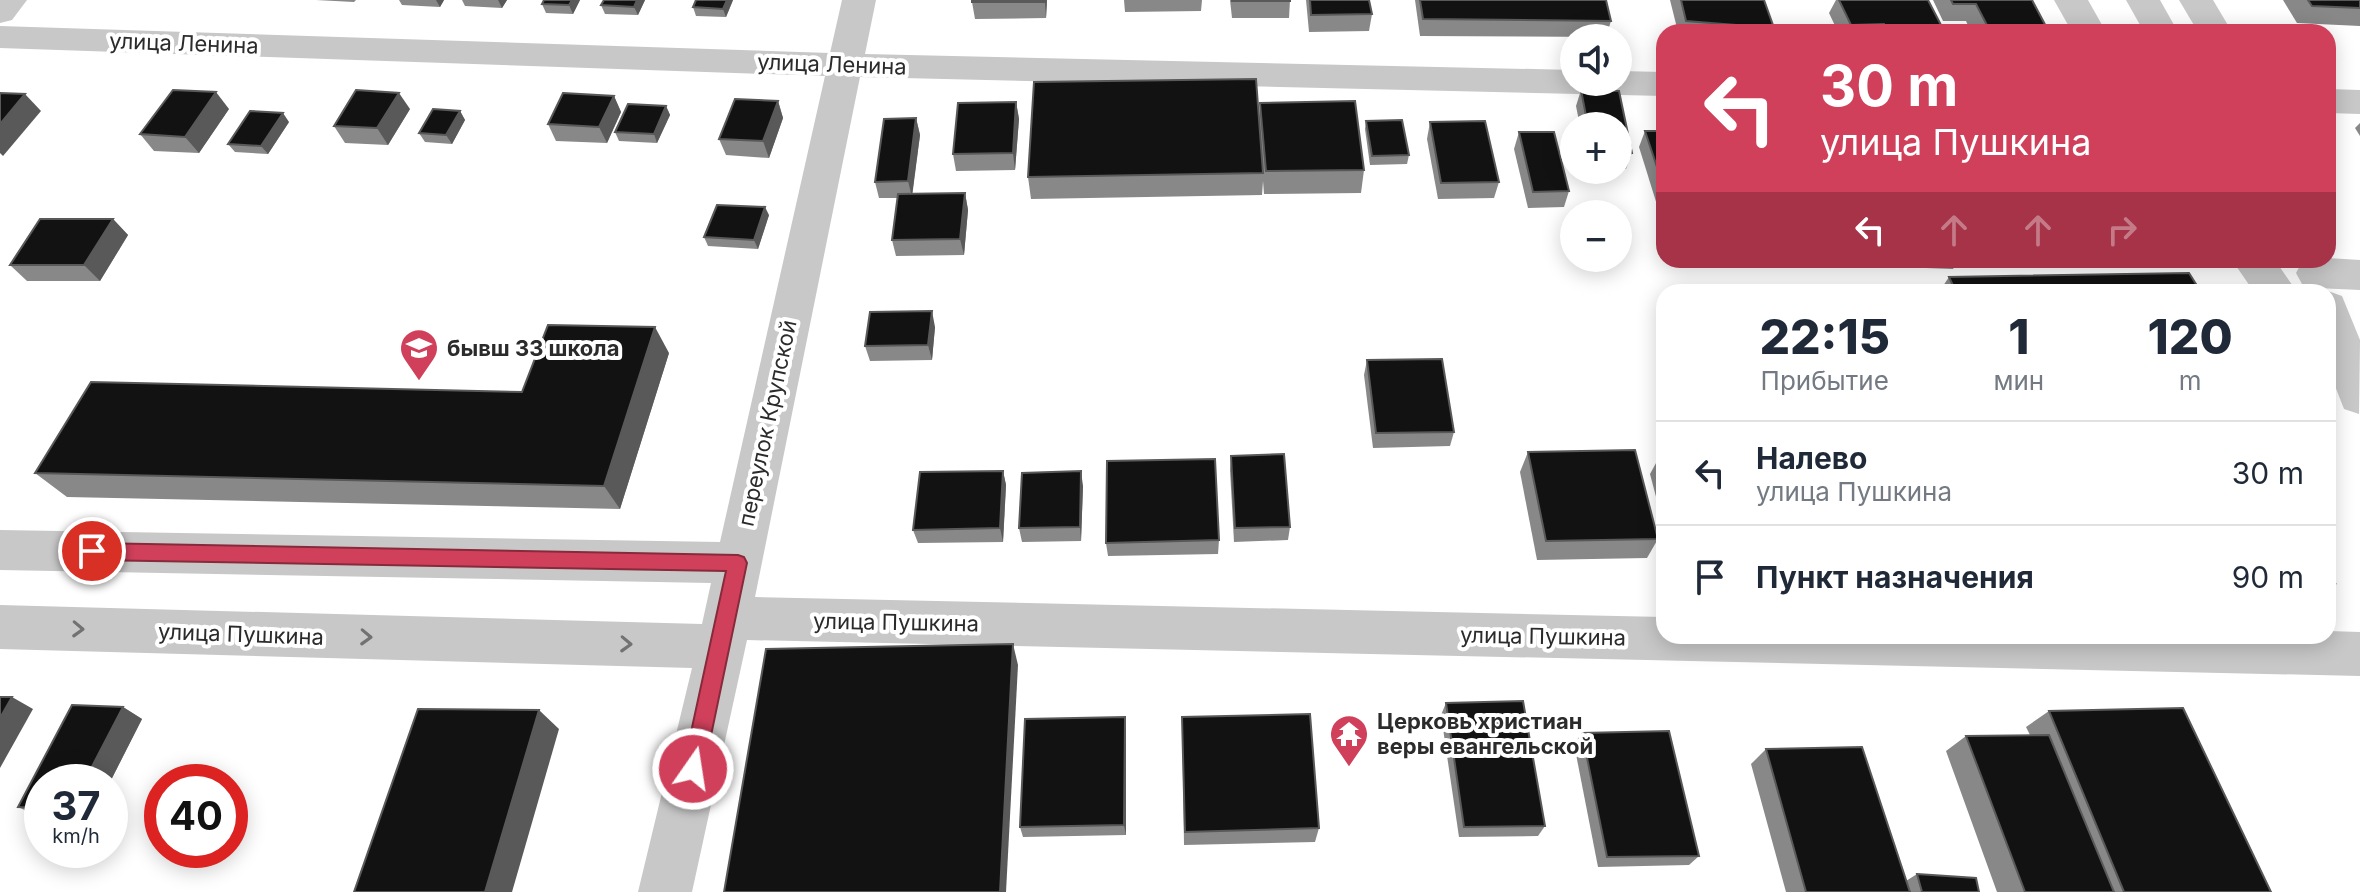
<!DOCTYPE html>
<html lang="ru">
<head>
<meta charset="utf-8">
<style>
  body { margin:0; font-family:Inter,sans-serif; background:#f2f2f3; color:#1f2937; height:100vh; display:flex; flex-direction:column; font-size:30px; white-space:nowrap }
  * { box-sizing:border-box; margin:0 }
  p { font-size:26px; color:#747a83 }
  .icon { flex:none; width:44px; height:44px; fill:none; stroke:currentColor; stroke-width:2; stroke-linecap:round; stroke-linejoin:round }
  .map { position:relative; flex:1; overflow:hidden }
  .details { position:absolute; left:1656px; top:284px; width:680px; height:360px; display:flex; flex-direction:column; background:#fff; border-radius:24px; box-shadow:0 4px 20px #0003 }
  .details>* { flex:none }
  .guide { position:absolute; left:1656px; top:24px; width:680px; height:244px; border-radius:24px; box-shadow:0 4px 20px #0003; background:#d0405b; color:#fff; overflow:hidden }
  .controls { position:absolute; left:1560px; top:24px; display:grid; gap:16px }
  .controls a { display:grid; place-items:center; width:72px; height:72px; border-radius:50%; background:#fff; box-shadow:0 4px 20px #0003; font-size:40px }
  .speed { position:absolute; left:24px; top:764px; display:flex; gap:16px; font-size:40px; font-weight:700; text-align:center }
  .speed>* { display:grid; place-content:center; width:104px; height:104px; border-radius:50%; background:#fff; box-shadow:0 4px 20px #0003; line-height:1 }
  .speed small { font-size:20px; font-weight:400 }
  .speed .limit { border:12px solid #d22; background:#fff; color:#111 }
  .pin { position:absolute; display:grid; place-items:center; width:68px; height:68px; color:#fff; margin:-34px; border:4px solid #fff; border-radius:50%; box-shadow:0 2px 8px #0007 }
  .me { position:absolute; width:88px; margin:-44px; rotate:13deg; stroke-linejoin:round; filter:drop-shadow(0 0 6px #0008) }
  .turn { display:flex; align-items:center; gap:28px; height:168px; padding:0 32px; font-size:36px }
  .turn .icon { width:104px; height:104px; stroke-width:2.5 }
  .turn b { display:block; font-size:56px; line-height:68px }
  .lanes { display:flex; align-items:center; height:76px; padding:0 32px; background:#0003; justify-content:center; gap:40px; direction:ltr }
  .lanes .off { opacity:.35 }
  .eta { display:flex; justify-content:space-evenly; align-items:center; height:136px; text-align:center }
  .eta b { font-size:48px; font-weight:800; line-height:56px }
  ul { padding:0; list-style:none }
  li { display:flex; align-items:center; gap:24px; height:104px; padding:0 32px; border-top:2px solid #e0e1e3 }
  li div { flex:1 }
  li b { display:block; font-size:30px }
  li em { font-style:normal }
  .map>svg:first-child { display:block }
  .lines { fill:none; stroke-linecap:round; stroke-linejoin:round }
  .minor { fill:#c8c8c8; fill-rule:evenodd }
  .wall { fill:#888 }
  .shaded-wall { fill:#595959 }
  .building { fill:#121212; stroke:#595959; stroke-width:2 }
  .oneway { stroke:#727272 }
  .route { fill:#d0405b; stroke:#872a3b; stroke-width:2 }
  .labels { text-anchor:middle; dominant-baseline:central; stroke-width:8; stroke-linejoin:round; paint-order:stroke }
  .street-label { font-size:22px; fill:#2b2b2b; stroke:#fff }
  .poi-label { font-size:22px; font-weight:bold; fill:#2b2b2b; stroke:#fff; text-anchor:start }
</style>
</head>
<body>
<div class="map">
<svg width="2360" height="892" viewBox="0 0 2360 892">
  <rect width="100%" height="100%" fill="#fff"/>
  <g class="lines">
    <g class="minor">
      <polygon points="0,0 27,0 12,20 0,23"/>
      <polygon points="842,0 876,0 865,54 1574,70 1574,82 1618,82 1618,71 1664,72 1664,96 860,77 755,597 1664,617 1664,636 2328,636 2328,631 2360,632 2360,676 747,640 692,892 638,892 692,668 0,649 0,605 702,624 711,583 0,570 0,530 720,542 825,76 0,48 0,26 830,53"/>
      <polygon points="2054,0 2088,0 2106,32 2072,32"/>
      <polygon points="2126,0 2160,0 2178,32 2144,32"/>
      <polygon points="2179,0 2213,0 2232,32 2198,32"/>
      <polygon points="2328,89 2360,90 2360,114 2328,113"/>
      <polygon points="2328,258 2360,260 2360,290 2316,288 2302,284 2296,273 2302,262"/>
      <polygon points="2232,260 2275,260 2297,292 2254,292"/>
      <polygon points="2328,291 2342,296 2360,340 2359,414 2344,409 2328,368"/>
    </g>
  </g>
  <g class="wall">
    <polygon points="316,0 356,0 354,2"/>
    <polygon points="399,0 444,0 440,7 402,5"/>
    <polygon points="462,0 507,0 502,8 465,6"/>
    <polygon points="580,0 573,14 546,13 542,4"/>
    <polygon points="604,0 645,0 638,15 605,14 601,5"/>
    <polygon points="733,0 726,17 696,16 693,7"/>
    <polygon points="1047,0 1046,18 975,19 972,2"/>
    <polygon points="1124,0 1202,0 1201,11 1125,12"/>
    <polygon points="1230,0 1290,0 1289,18 1232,18"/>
    <polygon points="1306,0 1369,0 1372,14 1369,31 1309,32"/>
    <polygon points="1415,0 1606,0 1611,21 1606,37 1420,36"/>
    <polygon points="1670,0 1764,0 1774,28 1772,32 1678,32"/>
    <polygon points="1836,0 1928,0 1941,25 1937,32 1838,32 1829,13"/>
    <polygon points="1933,0 2032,0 2049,32 1971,32 1966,21 1943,21"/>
    <polygon points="2283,0 2360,0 2360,26 2297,23"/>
    <polygon points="1581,90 1619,91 1632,153 1626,169 1618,169 1618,126 1580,126 1576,106"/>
    <polygon points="614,96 621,112 607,143 556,141 548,124"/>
    <polygon points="778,101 783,118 769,158 726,155 719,139"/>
    <polygon points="1016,102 1019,119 1015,170 956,171 953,154"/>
    <polygon points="1260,103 1364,170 1361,193 1264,194 1263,181 1262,195 1031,199 1028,177 1259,117"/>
    <polygon points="666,106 670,115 657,143 619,141 615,132"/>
    <polygon points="229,109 199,153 154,151 140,134"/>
    <polygon points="410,109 388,145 345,143 334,126"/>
    <polygon points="460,111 465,120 452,144 425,142 419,133"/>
    <polygon points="916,118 920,135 912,194 965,193 968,210 964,255 896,256 892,240 898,198 879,198 875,182"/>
    <polygon points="1366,121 1409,155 1407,164 1370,165 1365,129"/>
    <polygon points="289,122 268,154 235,152 228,144"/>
    <polygon points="1430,122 1499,182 1494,198 1438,199 1427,139"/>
    <polygon points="2360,123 2360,136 2355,128"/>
    <polygon points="1645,131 1664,131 1664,208 1658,208 1639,147"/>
    <polygon points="1519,132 1569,191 1564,207 1528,208 1514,149"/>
    <polygon points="769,215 758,249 708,246 704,237"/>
    <polygon points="113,219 128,235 100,281 27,281 10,265"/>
    <polygon points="1923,260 1959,260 1953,269 1926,268"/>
    <polygon points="1988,260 2162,260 2157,266"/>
    <polygon points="1949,277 2201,292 1939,292"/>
    <polygon points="935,327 932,360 870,361 865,346"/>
    <polygon points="669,353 620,509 67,497 35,473 522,392"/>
    <polygon points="1367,360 1454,432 1450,446 1373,448 1364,375"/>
    <polygon points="1528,452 1658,539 1647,558 1537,560 1520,472"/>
    <polygon points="1661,454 1664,454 1664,527 1650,474"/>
    <polygon points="1231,456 1290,527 1288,540 1234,542 1230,470"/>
    <polygon points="1003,471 1006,485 1003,542 918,543 913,530"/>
    <polygon points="1083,486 1081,541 1022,542 1019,528"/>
    <polygon points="1219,540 1218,554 1108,556 1106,543"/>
    <polygon points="1446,703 1545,826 1538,836 1459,837 1441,715"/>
    <polygon points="72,705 123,707 142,719 110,782 42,782 42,817 40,817 18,807"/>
    <polygon points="2049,711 2271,892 1997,892 1946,751 1966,736 2030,735 2026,727"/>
    <polygon points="1125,717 1126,835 1023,837 1020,827"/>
    <polygon points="1182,717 1319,828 1315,842 1184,845"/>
    <polygon points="1582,733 1699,856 1689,865 1598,867 1574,744"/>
    <polygon points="1766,749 1906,881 1917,874 1979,892 1786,892 1751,764"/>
  </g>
  <g class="shaded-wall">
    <polygon points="436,0 444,0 440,7"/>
    <polygon points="498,0 507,0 502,8"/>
    <polygon points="572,0 580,0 573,14 569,5"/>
    <polygon points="637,0 645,0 638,15 634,7"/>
    <polygon points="727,0 733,0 726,17 723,9"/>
    <polygon points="1045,0 1047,0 1046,18 1045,2"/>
    <polygon points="216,92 229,109 199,153 185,137"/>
    <polygon points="399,93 410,109 388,145 377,128"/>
    <polygon points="25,94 41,111 3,156 0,153 0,124"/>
    <polygon points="614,96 621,112 607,143 599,127"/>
    <polygon points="778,101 783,118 769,158 763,141"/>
    <polygon points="1016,102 1019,119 1015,170 1013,153"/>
    <polygon points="666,106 670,115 657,143 654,134"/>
    <polygon points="460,111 465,120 452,144 446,135"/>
    <polygon points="283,113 289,122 268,154 261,146"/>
    <polygon points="916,118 920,135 912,197 908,181"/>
    <polygon points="965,193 968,210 964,255 960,239"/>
    <polygon points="765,207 769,215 758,249 754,240"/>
    <polygon points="113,219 128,235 100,281 84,265"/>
    <polygon points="932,311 935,327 932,360 928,345"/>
    <polygon points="655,327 669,353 620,509 604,486"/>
    <polygon points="1003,471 1006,485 1003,542 1000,528"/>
    <polygon points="1081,471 1083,486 1081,541 1080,527"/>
    <polygon points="1013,644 1018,665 1006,892 1000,892"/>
    <polygon points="12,697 33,709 0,768 0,718"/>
    <polygon points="123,707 142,719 110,782 84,782"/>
    <polygon points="539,710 559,729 512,892 485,892"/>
    <polygon points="1125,717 1126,729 1126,835 1124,825"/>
  </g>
  <g class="building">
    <polygon points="544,0 572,0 569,5 542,4"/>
    <polygon points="604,0 637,0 634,7 601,5"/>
    <polygon points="696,0 727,0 723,9 693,7"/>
    <rect x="972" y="0" width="73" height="2"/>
    <rect x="1232" y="0" width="58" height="1"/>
    <polygon points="1310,0 1369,0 1372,14 1311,15"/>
    <polygon points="1420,0 1606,0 1611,21 1423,19"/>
    <polygon points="1681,0 1764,0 1774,28 1686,21"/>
    <polygon points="1839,0 1928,0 1941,25 1899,25 1901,30 1886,30 1884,24 1851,25"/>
    <polygon points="1951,0 2032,0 2049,32 1990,31 1976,4 1953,4"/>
    <polygon points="2308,0 2360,0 2360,8 2312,6"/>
    <polygon points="1256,79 1263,173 1028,177 1034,82"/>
    <polygon points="173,90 216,92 185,137 140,134"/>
    <polygon points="356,90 399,93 377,128 334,126"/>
    <polygon points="1581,90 1619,91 1632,153 1618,153 1618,126 1588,126"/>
    <polygon points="0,93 25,94 0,124"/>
    <polygon points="563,93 614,96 599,127 548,124"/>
    <polygon points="735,99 778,101 763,141 719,139"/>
    <polygon points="1355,101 1364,170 1266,171 1260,103"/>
    <polygon points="1016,102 1013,153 953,154 958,103"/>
    <polygon points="628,104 666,106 654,134 615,132"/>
    <polygon points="433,109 460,111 446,135 419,133"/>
    <polygon points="250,111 283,113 261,146 228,144"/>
    <polygon points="916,118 908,181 875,182 884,119"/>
    <polygon points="1402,120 1409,155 1372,156 1366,121"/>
    <polygon points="1485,121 1499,182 1441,183 1430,122"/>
    <polygon points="1645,131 1664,131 1664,188"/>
    <polygon points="1519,132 1554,132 1569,191 1533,192"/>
    <polygon points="965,193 960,239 892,240 898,194"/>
    <polygon points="717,205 765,207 754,240 704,237"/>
    <polygon points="40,219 113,219 84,265 10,265"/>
    <polygon points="2189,273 2201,292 1956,292 1949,277"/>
    <polygon points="932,311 928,345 865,346 870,312"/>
    <polygon points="548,325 655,327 604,486 35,473 91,382 522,392"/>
    <polygon points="1442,359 1454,432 1376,433 1367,360"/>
    <polygon points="1635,450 1658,539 1546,541 1528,452"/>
    <polygon points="1284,454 1290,527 1235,528 1231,456"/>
    <polygon points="1215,459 1219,540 1106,543 1107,461"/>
    <polygon points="1003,471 1000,528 913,530 920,472"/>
    <polygon points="1081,471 1080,527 1019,528 1022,473"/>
    <polygon points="2328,569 2335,583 2328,582"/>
    <polygon points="1013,644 1000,892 724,892 766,649"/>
    <polygon points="0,697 12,697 0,718"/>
    <polygon points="1523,701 1545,826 1464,827 1446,703"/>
    <polygon points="72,705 123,707 84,782 42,782 42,808 18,807"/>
    <polygon points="2183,708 2271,892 2124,892 2049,711"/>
    <polygon points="418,709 539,710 485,892 354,892"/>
    <polygon points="1310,714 1319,828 1185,832 1182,717"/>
    <polygon points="1125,717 1124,825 1020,827 1025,719"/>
    <polygon points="1669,731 1699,856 1607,857 1582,733"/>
    <polygon points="2049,735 2114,892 2025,892 1966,736"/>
    <polygon points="1862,747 1910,892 1806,892 1766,749"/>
    <polygon points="1917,874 1976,878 1979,892 1922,892"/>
  </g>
  <defs><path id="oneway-chevron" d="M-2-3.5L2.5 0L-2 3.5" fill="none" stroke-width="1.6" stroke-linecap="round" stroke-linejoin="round" transform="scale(2)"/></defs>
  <g class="oneway">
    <use href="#oneway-chevron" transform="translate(78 629) rotate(2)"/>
    <use href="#oneway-chevron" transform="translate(366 637) rotate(2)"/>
    <use href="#oneway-chevron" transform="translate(626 644) rotate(2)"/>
  </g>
  <polygon class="route" points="92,543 738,555 744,557 747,563 704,769 701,777 693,780 686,777 683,769 726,571 92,560 85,557 83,551 85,545"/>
  <defs>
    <symbol id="school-pin" viewBox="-11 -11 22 30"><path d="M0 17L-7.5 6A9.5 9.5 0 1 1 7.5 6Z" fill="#d0405b" stroke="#fff"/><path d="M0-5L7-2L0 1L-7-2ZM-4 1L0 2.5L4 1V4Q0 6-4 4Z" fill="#fff"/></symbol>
    <symbol id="temple-pin" viewBox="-11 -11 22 30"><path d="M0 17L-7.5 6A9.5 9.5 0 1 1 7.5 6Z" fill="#d0405b" stroke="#fff"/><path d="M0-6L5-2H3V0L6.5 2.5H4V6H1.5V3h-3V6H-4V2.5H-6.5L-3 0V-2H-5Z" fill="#fff"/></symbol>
  </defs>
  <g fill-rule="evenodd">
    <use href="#school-pin" x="397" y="326" width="44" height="60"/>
    <use href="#temple-pin" x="1327" y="712" width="44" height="60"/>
  </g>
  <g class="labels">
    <g class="street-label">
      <text transform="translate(184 43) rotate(2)">улица Ленина</text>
      <text transform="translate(832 64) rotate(2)">улица Ленина</text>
      <text transform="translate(767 423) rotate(-78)">переулок Крупской</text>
      <text transform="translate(896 622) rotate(1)">улица Пушкина</text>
      <text transform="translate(241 634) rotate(2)">улица Пушкина</text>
      <text transform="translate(1543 636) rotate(1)">улица Пушкина</text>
    </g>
    <g class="poi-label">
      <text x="447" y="348">бывш 33 школа</text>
      <text x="1377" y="721">Церковь христиан<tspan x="1377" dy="25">веры евангельской</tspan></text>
    </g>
  </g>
</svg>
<div class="controls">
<a><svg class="icon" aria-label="sound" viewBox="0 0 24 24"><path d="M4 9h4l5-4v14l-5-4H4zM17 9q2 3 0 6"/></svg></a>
<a>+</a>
<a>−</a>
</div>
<div class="speed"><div>37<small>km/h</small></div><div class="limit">40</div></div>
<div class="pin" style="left:92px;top:551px;background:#d93025"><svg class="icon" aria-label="arrive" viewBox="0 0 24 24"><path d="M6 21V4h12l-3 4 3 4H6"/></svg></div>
<svg class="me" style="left:693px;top:769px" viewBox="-20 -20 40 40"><circle r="17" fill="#d0405b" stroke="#fff" stroke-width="3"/><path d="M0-11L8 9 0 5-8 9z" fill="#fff"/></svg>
<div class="guide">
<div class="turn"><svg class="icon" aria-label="left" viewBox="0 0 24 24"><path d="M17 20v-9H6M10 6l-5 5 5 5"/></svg><div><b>30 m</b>улица Пушкина</div></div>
<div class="lanes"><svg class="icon" aria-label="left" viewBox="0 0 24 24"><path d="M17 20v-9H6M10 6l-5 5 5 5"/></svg><svg class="icon off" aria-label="ahead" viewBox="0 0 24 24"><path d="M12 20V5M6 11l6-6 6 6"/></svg><svg class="icon off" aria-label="ahead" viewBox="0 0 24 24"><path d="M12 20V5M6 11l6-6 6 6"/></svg><svg class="icon off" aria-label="right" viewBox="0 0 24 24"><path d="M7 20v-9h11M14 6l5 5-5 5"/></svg></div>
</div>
<section class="details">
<div class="eta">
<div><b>22:15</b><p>Прибытие</p></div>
<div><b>1</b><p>мин</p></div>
<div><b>120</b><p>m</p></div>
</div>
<ul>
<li><svg class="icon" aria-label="left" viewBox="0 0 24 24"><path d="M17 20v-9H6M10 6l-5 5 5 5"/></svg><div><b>Налево</b><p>улица Пушкина</p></div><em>30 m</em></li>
<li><svg class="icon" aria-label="arrive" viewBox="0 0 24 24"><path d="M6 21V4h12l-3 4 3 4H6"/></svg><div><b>Пункт назначения</b></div><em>90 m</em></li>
</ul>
</section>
</div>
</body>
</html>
